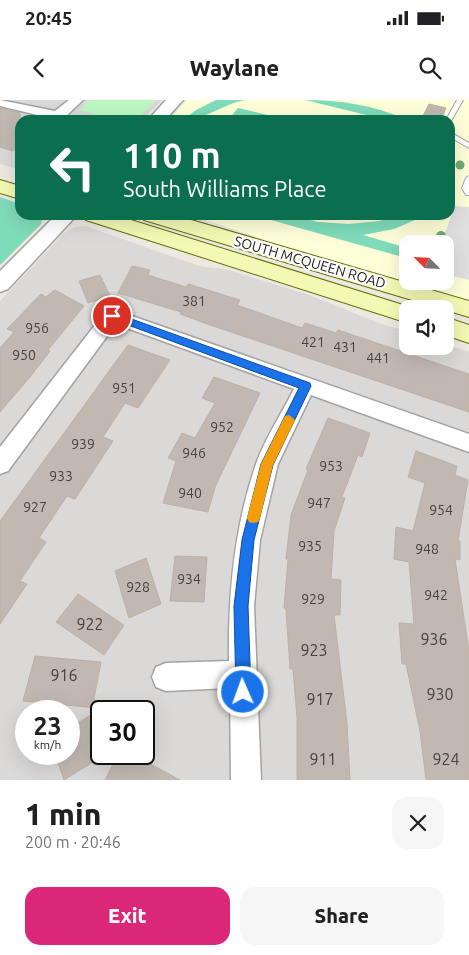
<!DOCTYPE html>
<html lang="en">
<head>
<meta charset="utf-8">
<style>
  body { margin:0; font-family:Ubuntu,sans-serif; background:#f6f6f6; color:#202124; height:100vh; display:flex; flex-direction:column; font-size:19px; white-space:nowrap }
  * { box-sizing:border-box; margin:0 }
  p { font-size:16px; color:#757577 }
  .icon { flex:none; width:28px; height:28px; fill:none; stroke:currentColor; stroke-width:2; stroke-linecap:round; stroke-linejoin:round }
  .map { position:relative; height:680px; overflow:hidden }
  .sheet { display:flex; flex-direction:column; background:#fff; flex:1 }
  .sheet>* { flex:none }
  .banner { position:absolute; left:15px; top:15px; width:440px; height:105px; border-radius:15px; box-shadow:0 5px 20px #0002; background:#0b6e4f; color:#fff; overflow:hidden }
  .needle { width:32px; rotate:294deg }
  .controls { position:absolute; left:399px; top:135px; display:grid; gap:10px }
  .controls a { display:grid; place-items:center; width:55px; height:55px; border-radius:10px; background:#fff; box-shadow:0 5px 20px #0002; font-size:25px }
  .speed { position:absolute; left:15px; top:600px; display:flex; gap:10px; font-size:25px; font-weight:700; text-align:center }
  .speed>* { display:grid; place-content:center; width:65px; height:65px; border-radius:50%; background:#fff; box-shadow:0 5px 20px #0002; line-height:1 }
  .speed small { font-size:12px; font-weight:400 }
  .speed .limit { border:2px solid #111; border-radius:8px; background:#fff; color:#111 }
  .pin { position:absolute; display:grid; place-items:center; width:42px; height:42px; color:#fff; margin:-21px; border:2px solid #fff; border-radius:50%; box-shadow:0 1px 5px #0007 }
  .me { position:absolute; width:55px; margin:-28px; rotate:358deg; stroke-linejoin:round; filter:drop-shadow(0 0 4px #0008) }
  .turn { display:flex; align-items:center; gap:18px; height:105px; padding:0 25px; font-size:22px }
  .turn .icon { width:65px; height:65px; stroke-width:2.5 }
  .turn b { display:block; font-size:35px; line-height:42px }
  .round { display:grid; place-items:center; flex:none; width:52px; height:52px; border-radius:15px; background:#f6f6f6 }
  .summary { display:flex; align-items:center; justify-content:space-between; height:85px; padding:0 25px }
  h1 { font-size:30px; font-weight:800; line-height:38px }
  .primary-button { display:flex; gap:10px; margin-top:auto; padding:10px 25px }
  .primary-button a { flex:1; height:58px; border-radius:15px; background:#db2777; color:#fff; font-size:20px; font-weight:800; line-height:58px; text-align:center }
  .primary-button a+a { background:#f6f6f6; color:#202124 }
  .status { display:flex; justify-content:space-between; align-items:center; height:35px; padding:0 25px; background:#fff; direction:ltr }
  .status svg { height:14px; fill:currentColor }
  header { display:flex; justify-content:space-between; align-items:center; height:65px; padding:0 25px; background:#fff; font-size:22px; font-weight:800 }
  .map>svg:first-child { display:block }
  .residential { fill:#dad9d8; fill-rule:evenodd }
  .education { fill:#fefed9; fill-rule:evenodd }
  .park { fill:#bdf8c3 }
  .pitch { fill:#7fdcba }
  .parking { fill:#e0e0e0 }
  .building { fill:#c1b9b1; stroke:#beb0a4 }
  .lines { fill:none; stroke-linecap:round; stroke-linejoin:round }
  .service-casing { stroke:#a3a3a3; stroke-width:2 }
  .minor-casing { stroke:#a3a3a3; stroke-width:3 }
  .tertiary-casing { stroke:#a3a3a3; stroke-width:3 }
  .secondary-casing { stroke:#616f06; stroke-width:2 }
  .service { fill:#fff; fill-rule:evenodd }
  .minor { fill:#fff; fill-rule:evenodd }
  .tertiary { fill:#fff; fill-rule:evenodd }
  .secondary { fill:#f3f8b4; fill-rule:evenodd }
  .tree { fill:#72aa72 }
  .route { fill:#1a73e8; stroke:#114b97 }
  .slow { fill:#f59e0b }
  .labels { text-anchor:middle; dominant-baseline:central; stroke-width:4.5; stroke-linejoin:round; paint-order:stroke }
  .far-street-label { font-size:14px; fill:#1c1c1c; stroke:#fff }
  .number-label { font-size:14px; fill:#454341 }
  .near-number-label { font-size:16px; fill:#454341 }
</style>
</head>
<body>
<div class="status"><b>20:45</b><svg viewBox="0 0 49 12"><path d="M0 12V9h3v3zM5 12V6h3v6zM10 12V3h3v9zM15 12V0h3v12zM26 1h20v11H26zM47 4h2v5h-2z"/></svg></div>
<header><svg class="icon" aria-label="back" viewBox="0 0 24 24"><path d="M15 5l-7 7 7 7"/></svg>Waylane<svg class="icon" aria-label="search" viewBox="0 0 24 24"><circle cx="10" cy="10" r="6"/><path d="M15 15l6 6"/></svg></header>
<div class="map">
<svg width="469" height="680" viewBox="0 0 469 680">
  <rect width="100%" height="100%" fill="#ede9e1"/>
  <g class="residential">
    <polygon points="0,0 162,0 142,20 20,20 20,70 0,64"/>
    <path d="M86,126L199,166L229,170L309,195L379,223L407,232L408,246H445V244L469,252V680H0V201L64,133L74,127ZM26,611H69V654H26ZM101,611H144V654H101Z"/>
  </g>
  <path class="education" d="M187,0H469V203L337,164L191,115H450V20H169ZM408,144H445V181H408Z"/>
  <polygon class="park" points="89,0 156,0 140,17 132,15 126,20 117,20 80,10"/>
  <g class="pitch">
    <path d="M216,0H245C223,4 205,20 183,20L196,10Z"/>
    <path d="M305,0C340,0 374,5 407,20H387Z"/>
    <polygon points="238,8 289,20 228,20"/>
    <polygon points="0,97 20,104 20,115 43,115 41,124 0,165"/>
    <polygon points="253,115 291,115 318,122 349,124 379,121 400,115 427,115 394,129 363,135 407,148 406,158"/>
  </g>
  <polygon class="parking" points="455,106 469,107 469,180 445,174 445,144 441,144"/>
  <g class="building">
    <polygon points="429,4 446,8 441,20 421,20"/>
    <polygon points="0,8 20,13 20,45 13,51 0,47"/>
    <polygon points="132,166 150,170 148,175 186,187 188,184 240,200 237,205 302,228 305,223 336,233 338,230 469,274 469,312 207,224 180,214 181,212 118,193"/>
    <polygon points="100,175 110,196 88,203 79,181"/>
    <polygon points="55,190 84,206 48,250 50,251 30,277 0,312 0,248 14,232 7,229 41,194 46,197"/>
    <polygon points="128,245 170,260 138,308 125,303 103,337 113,341 75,399 67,396 39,438 46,442 20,481 27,484 0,524 0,421"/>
    <polygon points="214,277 260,293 215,387 208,412 163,403 176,361 168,358 182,333 195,338 215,303 202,298"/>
    <polygon points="328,318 370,333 362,357 358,355 342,397 345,398 334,431 331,479 341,480 340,515 334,515 347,623 350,680 297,680 297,618 293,569 290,569 286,509 284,508 288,459 286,459 291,415 308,370 306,369"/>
    <polygon points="416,351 457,366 455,375 468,380 458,441 460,441 460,460 455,459 469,551 469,680 426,680 420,631 406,564 402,564 399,523 414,524 409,462 394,459 396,427 413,431 425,383 408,377"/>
    <polygon points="175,456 207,457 204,502 170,501"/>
    <polygon points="146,458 161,504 129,518 115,471"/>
    <polygon points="78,494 124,525 104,555 56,522"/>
    <polygon points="35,556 101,562 94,598 98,608 23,601"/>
    <polygon points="101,608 101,657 64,680 55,654 69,654 69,629"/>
    <polygon points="118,654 132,654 180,680 105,680"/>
  </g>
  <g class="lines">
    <defs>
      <g id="service">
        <polygon points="457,0 463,0 451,21 446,20"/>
        <polygon points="450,32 469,43 469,48 450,37"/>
        <polygon points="469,76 469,95 466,95 462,88 466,78"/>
      </g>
      <g id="minor">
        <polygon points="0,0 55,11 69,0 83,0 63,19 58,20 0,6"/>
        <path d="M112,209L469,334V352L311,295L278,364L260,440L254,506L261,680H231L230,588L166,591L156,587L152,577L156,567L166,563L229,561C228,494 234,428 256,364C265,338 282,313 294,289L116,224L8,371L0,374V347L106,211Z"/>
      </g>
      <g id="tertiary">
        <polygon points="166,0 183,0 165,20 148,20"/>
        <polygon points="56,115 77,115 8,189 0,192 0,171"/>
      </g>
      <g id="secondary">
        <polygon points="0,80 20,86 20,99 0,93"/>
        <polygon points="83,115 115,115 416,209 408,209 408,223 86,120"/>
        <polygon points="141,115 174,115 469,201 469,217 144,120"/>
        <polygon points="445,217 469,225 469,243 445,235"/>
      </g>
    </defs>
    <use href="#service" class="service-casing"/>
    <use href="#minor" class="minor-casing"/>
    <use href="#tertiary" class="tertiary-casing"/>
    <use href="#secondary" class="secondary-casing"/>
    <use href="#service" class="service"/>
    <use href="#minor" class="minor"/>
    <use href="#tertiary" class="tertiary"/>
    <use href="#secondary" class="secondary"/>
  </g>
  <g class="tree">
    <circle cx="460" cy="65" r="4.5"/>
    <circle cx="441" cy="136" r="5"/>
  </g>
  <polygon class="route" points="112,212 310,283 311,286 273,365 254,440 248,506 251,592 249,597 243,599 238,597 236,592 234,506 242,440 261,364 299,288 109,218 108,216"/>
  <polygon class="slow" points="289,315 295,320 273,365 260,418 258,422 253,423 249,422 247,418 261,364 285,316"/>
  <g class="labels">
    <g class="far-street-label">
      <text transform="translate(310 162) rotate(16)">SOUTH MCQUEEN ROAD</text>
    </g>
    <g class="number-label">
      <text x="194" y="201">381</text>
      <text x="37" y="228">956</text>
      <text x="313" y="242">421</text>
      <text x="345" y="247">431</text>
      <text x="24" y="255">950</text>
      <text x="378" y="258">441</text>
      <text x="124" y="288">951</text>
      <text x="222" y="327">952</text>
      <text x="83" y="344">939</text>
      <text x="194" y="353">946</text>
      <text x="331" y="366">953</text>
      <text x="61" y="376">933</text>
      <text x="190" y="393">940</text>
      <text x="319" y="403">947</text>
      <text x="35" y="407">927</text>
      <text x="441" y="410">954</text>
      <text x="310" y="446">935</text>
      <text x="427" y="449">948</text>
      <text x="189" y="479">934</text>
      <text x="138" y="487">928</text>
      <text x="436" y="495">942</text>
      <text x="313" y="499">929</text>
    </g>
    <g class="near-number-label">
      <text x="90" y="524">922</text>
      <text x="434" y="539">936</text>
      <text x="314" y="550">923</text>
      <text x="64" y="575">916</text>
      <text x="440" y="594">930</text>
      <text x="320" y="599">917</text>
      <text x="323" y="659">911</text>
      <text x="446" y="659">924</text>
    </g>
  </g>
</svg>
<div class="controls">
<a><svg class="needle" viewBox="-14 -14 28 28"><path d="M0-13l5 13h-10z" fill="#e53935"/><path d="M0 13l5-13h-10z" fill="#757577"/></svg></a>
<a><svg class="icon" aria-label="sound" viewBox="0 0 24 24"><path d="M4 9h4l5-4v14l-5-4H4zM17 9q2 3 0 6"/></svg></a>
</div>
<div class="speed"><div>23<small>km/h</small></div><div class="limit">30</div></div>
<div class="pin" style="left:112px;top:216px;background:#d93025"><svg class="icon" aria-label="arrive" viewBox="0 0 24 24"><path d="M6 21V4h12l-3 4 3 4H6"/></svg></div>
<svg class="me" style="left:243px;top:592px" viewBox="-20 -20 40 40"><circle r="17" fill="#1a73e8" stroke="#fff" stroke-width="3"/><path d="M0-11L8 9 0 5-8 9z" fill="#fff"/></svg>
<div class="banner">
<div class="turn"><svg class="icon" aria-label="left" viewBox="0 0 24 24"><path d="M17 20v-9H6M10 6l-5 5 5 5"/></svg><div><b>110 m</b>South Williams Place</div></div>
</div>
</div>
<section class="sheet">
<div class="summary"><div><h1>1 min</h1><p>200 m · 20:46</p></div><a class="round"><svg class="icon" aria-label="close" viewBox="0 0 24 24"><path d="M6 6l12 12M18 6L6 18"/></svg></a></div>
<div class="primary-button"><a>Exit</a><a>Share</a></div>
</section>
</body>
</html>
